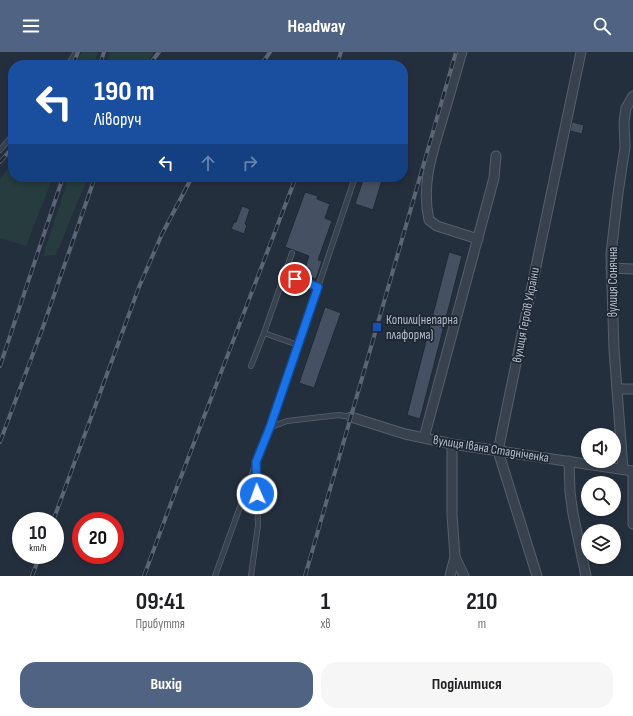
<!DOCTYPE html>
<html lang="uk">
<head>
<meta charset="utf-8">
<style>
  body { margin:0; font-family:"Sofia Sans Condensed",sans-serif; background:#f6f6f6; color:#202124; height:100vh; display:flex; flex-direction:column; font-size:15px; white-space:nowrap }
  * { box-sizing:border-box; margin:0 }
  p { font-size:13px; color:#757577 }
  .icon { flex:none; width:22px; height:22px; fill:none; stroke:currentColor; stroke-width:2; stroke-linecap:round; stroke-linejoin:round }
  .map { position:relative; height:524px; overflow:hidden }
  .details { display:flex; flex-direction:column; background:#fff; flex:1 }
  .details>* { flex:none }
  .guide { position:absolute; left:8px; top:8px; width:400px; height:122px; border-radius:16px; box-shadow:0 2px 6px #0003; background:#1a4fa0; color:#fff; overflow:hidden }
  .fabs { position:absolute; left:581px; top:376px; display:grid; gap:8px }
  .fabs a { display:grid; place-items:center; width:40px; height:40px; border-radius:50%; background:#fff; box-shadow:0 2px 6px #0003; font-size:20px }
  .speed { position:absolute; left:12px; top:460px; display:flex; gap:8px; font-size:20px; font-weight:700; text-align:center }
  .speed>* { display:grid; place-content:center; width:52px; height:52px; border-radius:50%; background:#fff; box-shadow:0 2px 6px #0003; line-height:1 }
  .speed small { font-size:10px; font-weight:400 }
  .speed .limit { border:6px solid #d22; background:#fff; color:#111 }
  .pin { position:absolute; display:grid; place-items:center; width:34px; height:34px; color:#fff; margin:-17px; border:2px solid #fff; border-radius:50%; box-shadow:0 1px 4px #0007 }
  .me { position:absolute; width:44px; margin:-22px; rotate:358deg; stroke-linejoin:round; filter:drop-shadow(0 0 3px #0008) }
  .turn { display:flex; align-items:center; gap:14px; height:84px; padding:0 20px; font-size:18px }
  .turn .icon { width:52px; height:52px; stroke-width:2.5 }
  .turn b { display:block; font-size:28px; line-height:34px }
  .lanes { display:flex; align-items:center; height:38px; padding:0 20px; background:#0003; justify-content:center; gap:20px; direction:ltr }
  .lanes .off { opacity:.35 }
  .eta { display:flex; justify-content:space-evenly; align-items:center; height:68px; text-align:center }
  .eta b { font-size:24px; font-weight:700; line-height:28px }
  .primary-button { display:flex; gap:8px; margin-top:auto; padding:8px 20px }
  .primary-button a { flex:1; height:46px; border-radius:16px; background:#506383; color:#fff; font-size:16px; font-weight:700; line-height:46px; text-align:center }
  .primary-button a+a { background:#f6f6f6; color:#202124 }
  header { display:flex; justify-content:space-between; align-items:center; height:52px; padding:0 20px; background:#506383; color:#fff; font-size:18px; font-weight:700 }
  .map>svg:first-child { display:block }
  .green { fill:#263c3f }
  .building { fill:#455162; stroke:#1f2835 }
  .lines { fill:none; stroke-linecap:round; stroke-linejoin:round }
  .service-casing { stroke:#565f6c; stroke-width:6 }
  .minor-casing { stroke:#565f6c; stroke-width:11 }
  .service { stroke:#38414e; stroke-width:4.5 }
  .minor { stroke:#38414e; stroke-width:9 }
  .rail-casing { stroke:#5a6575; stroke-width:4 }
  .rail { stroke:#1d2633; stroke-width:2.5; stroke-dasharray:8; stroke-linecap:butt }
  .route-casing { stroke:#114b97; stroke-width:10 }
  .route { stroke:#1a73e8; stroke-width:7 }
  .transit-dot { fill:#1a4fb4; stroke:#1d2633; stroke-width:1.5 }
  .labels { text-anchor:middle; dominant-baseline:central; stroke-width:3.5; stroke-linejoin:round; paint-order:stroke }
  .street-label { font-size:13px; fill:#b4bcc9; stroke:#1d2633 }
  .poi-label { font-size:13px; fill:#b4bcc9; stroke:#1d2633; text-anchor:start }
</style>
</head>
<body>
<header><svg class="icon" aria-label="menu" viewBox="0 0 24 24"><path d="M4 6h16M4 12h16M4 18h16"/></svg>Headway<svg class="icon" aria-label="search" viewBox="0 0 24 24"><circle cx="10" cy="10" r="6"/><path d="M15 15l6 6"/></svg></header>
<div class="map">
<svg width="633" height="524" viewBox="0 0 633 524">
  <rect width="100%" height="100%" fill="#242f3e"/>
  <g class="green">
    <polygon points="82,0 98,0 94,13 74,13"/>
    <polygon points="110,0 154,0 145,13 106,13"/>
    <polygon points="13,109 13,125 53,125 26,194 0,186 0,128"/>
    <polygon points="69,125 88,125 56,203 43,204"/>
  </g>
  <g class="building">
    <polygon points="572,70 584,73 582,82 570,79"/>
    <polygon points="364,125 383,125 373,158 355,152"/>
    <polygon points="305,140 318,144 317,147 330,152 325,166 332,169 318,208 322,209 316,227 303,222 309,204 285,195"/>
    <polygon points="242,154 250,157 245,172 247,173 244,182 231,177 234,170 236,170"/>
    <polygon points="449,200 462,204 420,367 407,363"/>
    <polygon points="325,255 341,261 314,336 299,331"/>
  </g>
  <g class="lines">
    <defs>
      <g id="service">
        <polyline points="68,13 76,0"/>
        <polyline points="0,98 13,83"/>
        <polyline points="284,223 318,235"/>
        <polyline points="264,281 292,201"/>
        <polyline points="251,314 264,281 298,293"/>
        <polyline points="271,375 355,125"/>
        <polyline points="215,524 262,394 271,375 287,369 339,363 351,365"/>
        <polyline points="251,524 258,473 256,414"/>
      </g>
      <g id="minor">
        <path d="M462,0C455,23 449,46 442,68C432,102 421,133 429,168L437,174L478,187"/>
        <polyline points="611,216 633,217"/>
        <polyline points="617,337 633,337"/>
        <polyline points="351,365 405,382 452,392 633,419"/>
        <polyline points="424,386 494,126 496,104"/>
        <polyline points="569,409 570,440 573,462 586,524"/>
        <polyline points="623,417 614,298 611,202 618,141 625,95 624,70 626,56 633,44"/>
        <polyline points="633,419 633,472"/>
        <polyline points="455,505 464,524"/>
        <polyline points="450,524 455,505 452,463 452,392"/>
        <polyline points="537,524 498,399 539,200 581,0"/>
      </g>
    </defs>
    <use href="#service" class="service-casing"/>
    <use href="#minor" class="minor-casing"/>
    <use href="#service" class="service"/>
    <use href="#minor" class="minor"/>
    <defs>
      <g id="rail">
        <polyline points="73,13 78,0"/>
        <polyline points="100,13 104,0"/>
        <polyline points="149,13 159,0"/>
        <polyline points="261,13 270,0"/>
        <polyline points="337,13 341,0"/>
        <polyline points="0,110 13,95"/>
        <polyline points="0,314 63,125"/>
        <polyline points="0,390 43,275 95,125"/>
        <polyline points="53,469 139,235 162,182 192,125"/>
        <polyline points="32,524 40,503"/>
        <polyline points="144,524 174,443 296,125"/>
        <polyline points="305,524 456,0"/>
      </g>
    </defs>
    <use href="#rail" class="rail-casing"/>
    <use href="#rail" class="rail"/>
  </g>
  <g class="lines">
    <defs>
      <polyline id="route" points="257,442 256,410 270,375 318,235 295,227"/>
    </defs>
    <use href="#route" class="route-casing"/>
    <use href="#route" class="route"/>
  </g>
  <rect class="transit-dot" x="372" y="270" width="10" height="10" rx="2"/>
  <g class="labels">
    <g class="street-label">
      <text transform="translate(613 230) rotate(-90)">вулиця Сонячна</text>
      <text transform="translate(526 263) rotate(-79)">вулиця Героїв України</text>
      <text transform="translate(491 397) rotate(9)">вулиця Івана Стадніченка</text>
    </g>
    <g class="poi-label">
      <text x="386" y="268">Копили(непарна<tspan x="386" dy="15">плаформа)</tspan></text>
    </g>
  </g>
</svg>
<div class="fabs">
<a><svg class="icon" aria-label="sound" viewBox="0 0 24 24"><path d="M4 9h4l5-4v14l-5-4H4zM17 9q2 3 0 6"/></svg></a>
<a><svg class="icon" aria-label="search" viewBox="0 0 24 24"><circle cx="10" cy="10" r="6"/><path d="M15 15l6 6"/></svg></a>
<a><svg class="icon" aria-label="layers" viewBox="0 0 24 24"><path d="M12 4l9 5-9 5-9-5zM3 14l9 5 9-5"/></svg></a>
</div>
<div class="speed"><div>10<small>km/h</small></div><div class="limit">20</div></div>
<div class="pin" style="left:295px;top:227px;background:#d93025"><svg class="icon" aria-label="arrive" viewBox="0 0 24 24"><path d="M6 21V4h12l-3 4 3 4H6"/></svg></div>
<svg class="me" style="left:257px;top:442px" viewBox="-20 -20 40 40"><circle r="17" fill="#1a73e8" stroke="#fff" stroke-width="3"/><path d="M0-11L8 9 0 5-8 9z" fill="#fff"/></svg>
<div class="guide">
<div class="turn"><svg class="icon" aria-label="left" viewBox="0 0 24 24"><path d="M17 20v-9H6M10 6l-5 5 5 5"/></svg><div><b>190 m</b>Ліворуч</div></div>
<div class="lanes"><svg class="icon" aria-label="left" viewBox="0 0 24 24"><path d="M17 20v-9H6M10 6l-5 5 5 5"/></svg><svg class="icon off" aria-label="ahead" viewBox="0 0 24 24"><path d="M12 20V5M6 11l6-6 6 6"/></svg><svg class="icon off" aria-label="right" viewBox="0 0 24 24"><path d="M7 20v-9h11M14 6l5 5-5 5"/></svg></div>
</div>
</div>
<section class="details">
<div class="eta">
<div><b>09:41</b><p>Прибуття</p></div>
<div><b>1</b><p>хв</p></div>
<div><b>210</b><p>m</p></div>
</div>
<div class="primary-button"><a>Вихід</a><a>Поділитися</a></div>
</section>
</body>
</html>
